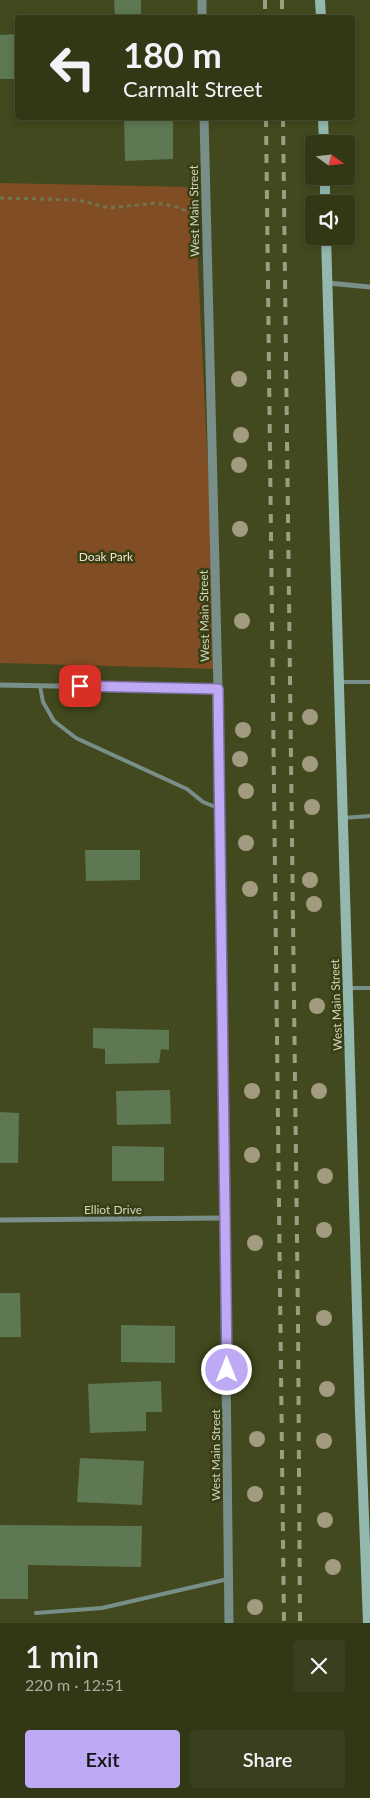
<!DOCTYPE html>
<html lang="en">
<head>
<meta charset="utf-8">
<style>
  body { margin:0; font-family:Lato,sans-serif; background:#3a3f1f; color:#f1f3f6; height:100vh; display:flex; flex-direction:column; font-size:19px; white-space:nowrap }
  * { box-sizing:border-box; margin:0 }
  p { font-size:16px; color:#a8aca1 }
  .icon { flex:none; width:28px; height:28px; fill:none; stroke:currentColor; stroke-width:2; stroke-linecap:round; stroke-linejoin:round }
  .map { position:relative; height:1623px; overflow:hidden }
  .drawer { display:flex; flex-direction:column; background:#323716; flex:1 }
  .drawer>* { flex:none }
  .banner { position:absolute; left:15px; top:15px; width:340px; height:105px; border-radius:5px; box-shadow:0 2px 8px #0003,0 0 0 1px #4d5135; background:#323716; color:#f1f3f6; overflow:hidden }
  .needle { width:32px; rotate:105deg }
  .tools { position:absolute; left:305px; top:135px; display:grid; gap:10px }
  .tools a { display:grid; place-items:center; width:50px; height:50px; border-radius:5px; background:#323716; box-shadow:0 2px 8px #0003,0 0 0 1px #4d5135; font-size:25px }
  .pin { position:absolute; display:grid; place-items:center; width:42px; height:42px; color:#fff; margin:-21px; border-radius:10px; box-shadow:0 2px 8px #0006 }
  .me { position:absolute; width:55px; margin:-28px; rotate:0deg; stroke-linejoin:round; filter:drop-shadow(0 0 4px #0008) }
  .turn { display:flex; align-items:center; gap:18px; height:105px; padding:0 25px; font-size:22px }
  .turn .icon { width:65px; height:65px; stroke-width:2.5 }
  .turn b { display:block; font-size:35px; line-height:42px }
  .round { display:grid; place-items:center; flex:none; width:52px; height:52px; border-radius:5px; background:#3a3f1f }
  .head { display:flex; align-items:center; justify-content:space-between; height:85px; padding:0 25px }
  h1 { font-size:30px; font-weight:600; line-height:38px }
  .primary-button { display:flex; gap:10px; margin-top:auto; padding:10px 25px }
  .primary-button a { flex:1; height:58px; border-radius:5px; background:#bea9f5; color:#111; font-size:20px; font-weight:600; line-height:58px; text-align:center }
  .primary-button a+a { background:#3a3f1f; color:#f1f3f6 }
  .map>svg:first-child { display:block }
  .green { fill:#814d24 }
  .building { fill:#5e7853 }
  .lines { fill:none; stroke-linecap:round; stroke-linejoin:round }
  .path { stroke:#6f7551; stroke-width:3; stroke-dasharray:4 4; stroke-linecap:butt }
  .service { stroke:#788f89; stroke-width:4 }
  .minor { stroke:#788f89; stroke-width:5 }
  .tertiary { stroke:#788f89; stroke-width:9 }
  .secondary { stroke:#93b9af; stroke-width:10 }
  .rail { stroke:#999f80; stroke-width:4; stroke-dasharray:9 9; stroke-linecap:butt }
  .tree { fill:#a39b7f }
  .route-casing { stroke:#7c6e9f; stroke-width:12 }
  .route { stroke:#bea9f5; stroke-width:9 }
  .labels { text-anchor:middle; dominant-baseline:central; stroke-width:5; stroke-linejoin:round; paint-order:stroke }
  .street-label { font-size:12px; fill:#d1d6bf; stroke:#383e13 }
  .park-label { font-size:12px; fill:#f3decf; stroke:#383e13 }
</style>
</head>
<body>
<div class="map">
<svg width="370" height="1623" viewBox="0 0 370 1623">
  <rect width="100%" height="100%" fill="#42491e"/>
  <polygon class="green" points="0,183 192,187 196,228 218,669 0,663"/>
  <g class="building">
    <polygon points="114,0 141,0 141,18 115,18"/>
    <polygon points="18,34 18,79 0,79 0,35"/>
    <polygon points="124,118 173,118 173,159 125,161"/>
    <polygon points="85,850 140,850 140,880 86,881"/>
    <polygon points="93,1028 169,1030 169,1050 161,1049 159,1063 105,1064 105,1049 93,1048"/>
    <polygon points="170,1090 171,1124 117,1125 116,1091"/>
    <polygon points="0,1112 19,1113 18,1163 0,1163"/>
    <polygon points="112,1146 164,1147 164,1181 112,1181"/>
    <polygon points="0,1293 20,1293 21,1337 0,1337"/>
    <polygon points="121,1325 175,1326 175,1363 121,1362"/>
    <polygon points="161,1381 162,1412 146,1412 146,1431 90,1433 88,1384"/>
    <polygon points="80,1458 144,1461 142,1505 77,1502"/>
    <polygon points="0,1525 142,1526 141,1567 28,1565 28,1599 0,1599"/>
  </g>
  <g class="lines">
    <polyline class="path" points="0,198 78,200 109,208 155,203 174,206 189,212"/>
    <g class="service">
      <polyline points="340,682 370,682"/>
      <polyline points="40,686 43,702 54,721 76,738 187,789 203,802 218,808"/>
      <polyline points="343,818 370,816"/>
      <polyline points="350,988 370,988"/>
      <polyline points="36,1613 102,1608 228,1579"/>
    </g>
    <g class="minor">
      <polyline points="328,283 370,287"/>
      <polyline points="0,685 218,689"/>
      <polyline points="0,1220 224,1218"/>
    </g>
    <g class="tertiary">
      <polyline points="202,0 202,18"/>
      <polyline points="204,118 218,689 229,1623"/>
    </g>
    <g class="secondary">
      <polyline points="320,0 321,18"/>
      <polyline points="323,118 324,144"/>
      <polyline points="325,176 325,204"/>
      <polyline points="326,236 360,1412 368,1623"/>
    </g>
    <g class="rail">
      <polyline points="265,0 265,18"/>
      <polyline points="282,0 282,18"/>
      <polyline points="266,118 284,1623"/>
      <polyline points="283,118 298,1320 300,1623"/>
    </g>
  </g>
  <g class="tree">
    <circle cx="239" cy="379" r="8"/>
    <circle cx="241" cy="435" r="8"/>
    <circle cx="239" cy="465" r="8"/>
    <circle cx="240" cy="529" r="8"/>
    <circle cx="242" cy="621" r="8"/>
    <circle cx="310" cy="717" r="8"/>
    <circle cx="243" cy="730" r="8"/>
    <circle cx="240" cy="759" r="8"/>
    <circle cx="310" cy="764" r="8"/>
    <circle cx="246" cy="791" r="8"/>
    <circle cx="312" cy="807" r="8"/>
    <circle cx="246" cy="843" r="8"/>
    <circle cx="310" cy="880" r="8"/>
    <circle cx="250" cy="889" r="8"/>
    <circle cx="314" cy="904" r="8"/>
    <circle cx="317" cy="1006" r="8"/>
    <circle cx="252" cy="1091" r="8"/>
    <circle cx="319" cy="1091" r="8"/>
    <circle cx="252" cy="1155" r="8"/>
    <circle cx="325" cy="1176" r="8"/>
    <circle cx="324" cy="1230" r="8"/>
    <circle cx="255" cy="1243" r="8"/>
    <circle cx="324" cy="1318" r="8"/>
    <circle cx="327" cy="1389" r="8"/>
    <circle cx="257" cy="1439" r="8"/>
    <circle cx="324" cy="1441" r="8"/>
    <circle cx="255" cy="1494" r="8"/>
    <circle cx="325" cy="1520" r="8"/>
    <circle cx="333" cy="1567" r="8"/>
    <circle cx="255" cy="1607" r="8"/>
  </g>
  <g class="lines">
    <defs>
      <polyline id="route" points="80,686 218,689 227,1370"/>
    </defs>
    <use href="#route" class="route-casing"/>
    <use href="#route" class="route"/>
  </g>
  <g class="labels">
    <g class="street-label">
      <text transform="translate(194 211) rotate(-91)">West Main Street</text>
      <text transform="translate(204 616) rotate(-91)">West Main Street</text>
      <text transform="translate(336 1005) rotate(-92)">West Main Street</text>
      <text x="113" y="1209">Elliot Drive</text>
      <text transform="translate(215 1455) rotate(-90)">West Main Street</text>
    </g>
    <g class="park-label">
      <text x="106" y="556">Doak Park</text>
    </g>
  </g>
</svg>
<div class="tools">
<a><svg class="needle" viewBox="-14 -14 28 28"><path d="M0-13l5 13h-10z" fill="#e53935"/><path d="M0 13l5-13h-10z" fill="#a8aca1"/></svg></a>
<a><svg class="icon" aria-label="sound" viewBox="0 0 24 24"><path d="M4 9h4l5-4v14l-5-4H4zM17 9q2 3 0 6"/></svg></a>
</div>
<div class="pin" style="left:80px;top:686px;background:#d93025"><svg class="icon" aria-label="arrive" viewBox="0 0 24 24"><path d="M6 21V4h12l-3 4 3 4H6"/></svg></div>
<svg class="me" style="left:227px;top:1370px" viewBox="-20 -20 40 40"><circle r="17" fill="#bea9f5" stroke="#fff" stroke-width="3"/><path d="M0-11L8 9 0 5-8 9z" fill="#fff"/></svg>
<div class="banner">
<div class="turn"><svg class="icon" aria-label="left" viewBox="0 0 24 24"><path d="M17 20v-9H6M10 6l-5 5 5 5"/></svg><div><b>180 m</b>Carmalt Street</div></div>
</div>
</div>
<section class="drawer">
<div class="head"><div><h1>1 min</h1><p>220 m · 12:51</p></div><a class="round"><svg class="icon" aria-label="close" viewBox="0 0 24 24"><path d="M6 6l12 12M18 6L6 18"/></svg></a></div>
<div class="primary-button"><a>Exit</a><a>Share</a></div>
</section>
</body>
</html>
